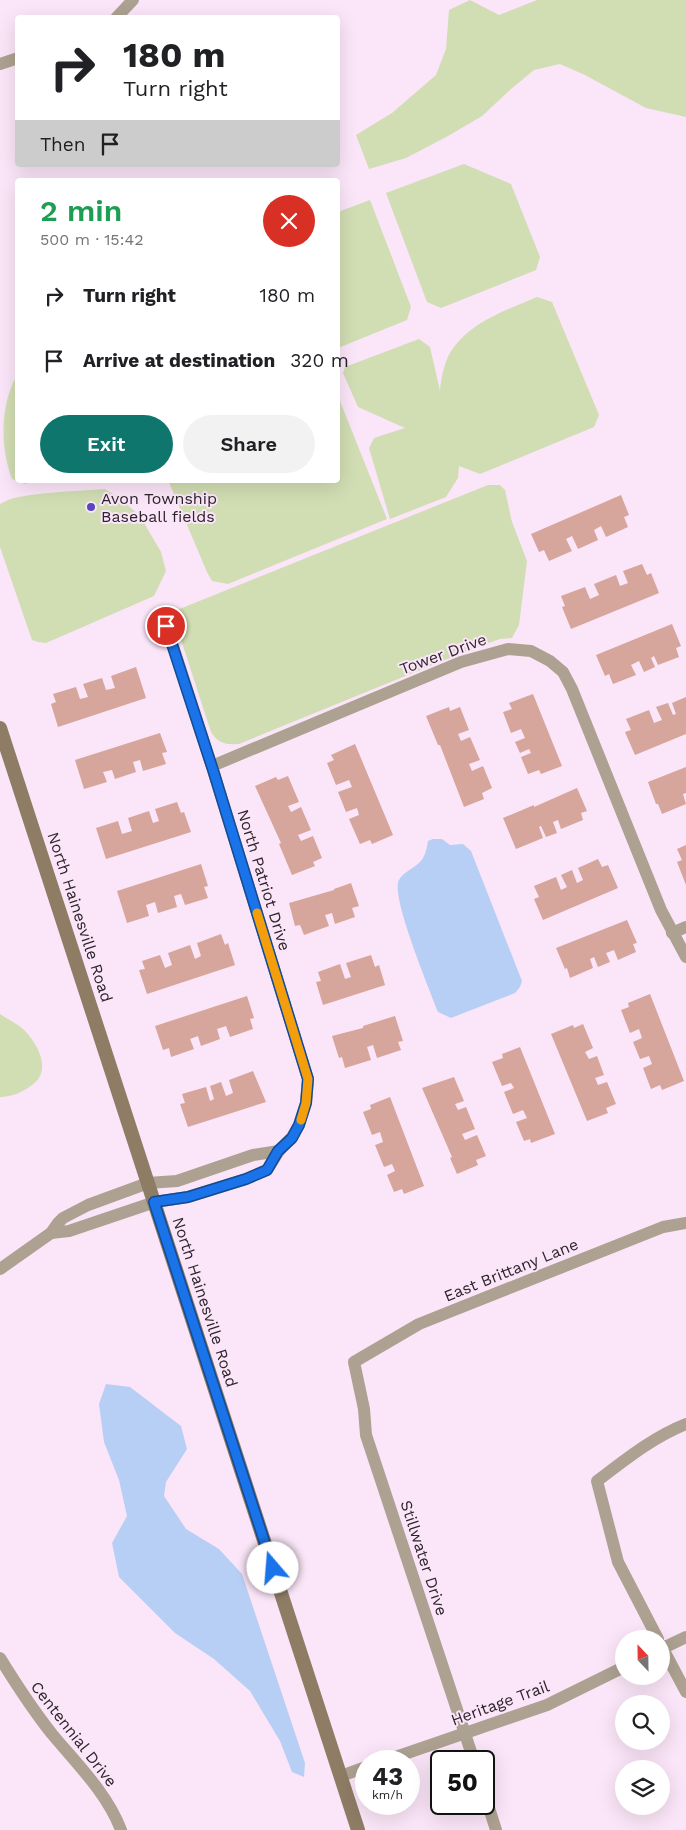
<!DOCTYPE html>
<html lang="en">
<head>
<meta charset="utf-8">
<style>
  body { margin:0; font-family:"Work Sans",sans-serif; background:#f2f2f2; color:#202124; height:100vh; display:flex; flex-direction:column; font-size:19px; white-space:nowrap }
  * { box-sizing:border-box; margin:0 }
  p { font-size:16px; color:#757577 }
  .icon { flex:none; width:28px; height:28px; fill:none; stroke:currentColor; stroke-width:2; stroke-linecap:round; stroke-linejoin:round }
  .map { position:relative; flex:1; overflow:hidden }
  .side { position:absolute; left:15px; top:178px; width:325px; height:305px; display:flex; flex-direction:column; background:#fff; border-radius:5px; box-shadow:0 5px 20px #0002 }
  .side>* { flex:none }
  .banner { position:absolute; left:15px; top:15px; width:325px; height:152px; border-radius:5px; box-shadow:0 5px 20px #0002; background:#fff; color:#202124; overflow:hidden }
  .needle { width:32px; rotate:338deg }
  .tools { position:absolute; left:615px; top:1630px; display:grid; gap:10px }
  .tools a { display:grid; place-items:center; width:55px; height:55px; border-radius:50%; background:#fff; box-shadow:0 5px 20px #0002; font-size:25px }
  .speed { position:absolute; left:355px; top:1750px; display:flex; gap:10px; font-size:25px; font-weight:700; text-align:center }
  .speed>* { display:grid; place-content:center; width:65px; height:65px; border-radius:50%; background:#fff; box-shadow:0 5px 20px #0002; line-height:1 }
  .speed small { font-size:12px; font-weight:400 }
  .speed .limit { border:2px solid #111; border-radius:8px; background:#fff; color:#111 }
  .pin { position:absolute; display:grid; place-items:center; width:42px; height:42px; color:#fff; margin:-21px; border:2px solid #fff; border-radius:50%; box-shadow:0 1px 5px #0007 }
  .me { position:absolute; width:55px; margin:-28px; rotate:342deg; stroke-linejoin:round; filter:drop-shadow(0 0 4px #0008) }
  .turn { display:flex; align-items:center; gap:18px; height:105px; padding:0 25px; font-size:22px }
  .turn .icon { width:65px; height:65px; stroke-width:2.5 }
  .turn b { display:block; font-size:35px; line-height:42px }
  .then { display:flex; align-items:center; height:48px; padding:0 25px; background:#0003; gap:10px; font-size:19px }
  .round { display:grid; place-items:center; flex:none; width:52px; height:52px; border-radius:26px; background:#f2f2f2 }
  .summary { display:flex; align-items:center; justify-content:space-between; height:85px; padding:0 25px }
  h1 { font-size:30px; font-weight:600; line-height:38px; color:#1e9e55 }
  .primary-button { display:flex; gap:10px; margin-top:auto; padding:10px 25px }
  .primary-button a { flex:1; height:58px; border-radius:30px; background:#0f766e; color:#fff; font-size:20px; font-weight:600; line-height:58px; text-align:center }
  .primary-button a+a { background:#f2f2f2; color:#202124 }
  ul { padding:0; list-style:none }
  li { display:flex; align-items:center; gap:15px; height:65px; padding:0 25px }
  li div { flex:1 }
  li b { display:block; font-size:19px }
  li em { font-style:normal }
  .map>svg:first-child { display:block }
  .green { fill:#d1ddb3 }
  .water { fill:#b7cff4 }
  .building { fill:#d6a59c }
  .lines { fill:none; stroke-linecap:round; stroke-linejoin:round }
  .minor { stroke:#ada191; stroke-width:12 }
  .secondary { stroke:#8e7c65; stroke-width:14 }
  .route-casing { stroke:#114b97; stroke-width:12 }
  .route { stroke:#1a73e8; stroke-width:9 }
  .slow { stroke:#f59e0b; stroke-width:9 }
  .poi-dot { fill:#5847bf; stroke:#fbe5f8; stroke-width:2 }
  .labels { text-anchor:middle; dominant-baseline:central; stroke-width:4; stroke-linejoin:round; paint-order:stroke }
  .poi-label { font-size:16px; fill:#2d252c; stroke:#fbe5f8; text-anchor:start }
  .street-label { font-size:16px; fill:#2d252c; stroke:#fbe5f8 }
</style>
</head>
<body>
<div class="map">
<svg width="686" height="1830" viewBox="0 0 686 1830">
  <rect width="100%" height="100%" fill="#fbe5f8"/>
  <g class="green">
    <polygon points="470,0 499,15 537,0 686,0 686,117 646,108 585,75 560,64 534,70 511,89 482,116 448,136 406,158 369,169 356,135 392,113 436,75 446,49 449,10"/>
    <polygon points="464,164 511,184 540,257 536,270 441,308 427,302 386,193"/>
    <polygon points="370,200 411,307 407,320 338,348 338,212"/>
    <path d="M537,297L552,302L599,415L594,427L480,474L459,466L458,478L446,497L390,519L369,448L374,438L405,428L358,407L343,373L345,367L419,339L430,347L440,391C441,377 445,358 454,347C473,321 509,309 537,297Z"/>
    <path d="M17,375L18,480H38L25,484L12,479C0,446 0,405 17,375Z"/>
    <polygon points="338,396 387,519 228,584 212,581 207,572 168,480 338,480"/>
    <path d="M488,485H500L505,490L512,522L527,561L519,625L512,638L500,639L474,648L239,744C225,745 218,743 211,732L172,612Z"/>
    <path d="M105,489L121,499L140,516L161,552L166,571L154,596L46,643L38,642L32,640L0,547V505C10,492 86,491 105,489Z"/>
    <path d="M0,1014C7,1019 16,1023 23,1029C37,1042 53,1071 32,1085C23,1092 12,1097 0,1097Z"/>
  </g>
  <g class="water">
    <path d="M433,839H442L450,845L463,844L471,851L522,981L520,987L515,993L451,1018L438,1012C429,988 394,904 398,883C401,871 419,868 424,856C426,852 427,846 428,841Z"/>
    <polygon points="106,1384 130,1387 181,1426 187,1449 166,1482 164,1496 186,1529 219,1549 242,1574 305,1763 304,1777 292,1772 280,1741 250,1691 214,1659 175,1633 119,1577 112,1543 127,1516 119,1480 104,1442 99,1404"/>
  </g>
  <g class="building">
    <polygon points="621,495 629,515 624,517 628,527 606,537 601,526 594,530 598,540 578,549 572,536 566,539 572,551 549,561 544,550 539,552 531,534"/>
    <polygon points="642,564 647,575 651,573 659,593 571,629 562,607 565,606 561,596 585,587 590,599 599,595 594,584 616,575 620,586 628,583 623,571"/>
    <polygon points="672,624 681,646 676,648 679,657 658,665 654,656 651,658 655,667 644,672 639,661 631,665 636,675 613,684 609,674 605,676 596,655"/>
    <polygon points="136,667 146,698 58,727 51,704 56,702 53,694 76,687 80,699 88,697 83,684 102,678 106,690 115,688 111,676"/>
    <polygon points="533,694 562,766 541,774 539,770 528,774 521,757 531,753 529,749 520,753 515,742 525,738 521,729 511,733 503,712 512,709 509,703"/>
    <polygon points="686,697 686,734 635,755 625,732 631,730 626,719 649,710 654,723 662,720 656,707 668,703 673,715 676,714 672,703"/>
    <polygon points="449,707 450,711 460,707 469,730 458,734 461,741 470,737 480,760 469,764 472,771 483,766 492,788 482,793 484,799 464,807 440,745 438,745 426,716"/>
    <polygon points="160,733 167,752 162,753 166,764 143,771 140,760 133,762 136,772 115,779 112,770 103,772 107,782 84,789 75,760"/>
    <polygon points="355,744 393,835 372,844 370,840 360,844 349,819 359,815 357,808 346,812 338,792 352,787 349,780 336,785 327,763 334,760 331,755"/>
    <polygon points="686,767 686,793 683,794 686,804 662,814 658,804 656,804 648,782"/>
    <polygon points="288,776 299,802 288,806 291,812 301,807 311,830 298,835 301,841 313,836 322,858 313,862 315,866 292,875 279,844 281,843 255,786 276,777 278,780"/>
    <polygon points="577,788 587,811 581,813 583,820 561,829 558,820 553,822 557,833 546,837 541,826 539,827 543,838 516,849 503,818 534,805 534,807"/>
    <polygon points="177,802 181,813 184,812 191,832 106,859 96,828 118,821 122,834 132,831 128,818 149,811 153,823 159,821 155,809"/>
    <polygon points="686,845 686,885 677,862 682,860 677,849"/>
    <polygon points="598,859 602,867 608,865 618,888 543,920 534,899 539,897 534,886 556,877 561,890 567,887 561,875 572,870 577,883 583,880 578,868"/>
    <polygon points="201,864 208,886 204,887 208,898 185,905 181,894 174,896 177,907 158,913 155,902 146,905 149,916 127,923 117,891"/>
    <polygon points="351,883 359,906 352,908 355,917 335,924 332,913 325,915 329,926 304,935 300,925 295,926 289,903 334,890 334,889"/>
    <polygon points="627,920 637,943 633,944 636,952 618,960 614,950 606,953 610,962 598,967 594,957 590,959 593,968 570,978 567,968 565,969 556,948"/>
    <polygon points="221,934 225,945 228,943 235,965 147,994 139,970 145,969 142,961 160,955 165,968 172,965 168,953 190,945 195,959 201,956 197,943"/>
    <polygon points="371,955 375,967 379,965 385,985 323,1005 316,982 321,981 318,972 340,964 345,979 351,977 346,963"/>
    <polygon points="650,994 684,1081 662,1090 660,1085 651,1089 643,1068 652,1064 649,1056 640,1059 633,1042 642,1038 639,1029 630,1033 621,1010 629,1007 628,1003"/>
    <polygon points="247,996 254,1018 250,1019 253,1029 230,1037 226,1026 217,1029 220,1039 201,1046 198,1036 190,1039 194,1049 171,1057 169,1048 163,1050 155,1026"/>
    <polygon points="395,1016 403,1041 398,1042 401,1050 377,1058 373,1045 367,1047 371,1060 345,1068 342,1057 339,1058 332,1036 363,1028 363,1026"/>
    <polygon points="583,1024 593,1048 585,1052 589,1059 597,1056 604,1075 595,1078 598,1085 607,1082 616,1104 606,1108 608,1113 587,1121 551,1034 573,1025 574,1028"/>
    <polygon points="520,1047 555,1134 531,1143 530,1139 524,1141 516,1122 527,1118 523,1110 513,1114 504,1092 514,1088 511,1083 502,1086 492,1062 503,1058 502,1054"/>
    <polygon points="253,1071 266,1102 188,1127 180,1104 185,1103 182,1094 206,1087 210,1101 214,1099 210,1086 221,1082 226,1096 233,1093 229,1080"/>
    <polygon points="454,1077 464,1101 455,1104 458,1110 466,1107 475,1129 462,1134 465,1140 477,1135 486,1156 476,1160 478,1165 457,1174 450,1158 452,1157 422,1088"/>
    <polygon points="390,1097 424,1186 404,1194 402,1189 394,1192 387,1175 395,1171 392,1164 384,1167 375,1145 383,1142 380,1132 372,1135 363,1112 371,1109 370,1105"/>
  </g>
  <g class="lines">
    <g class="minor">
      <polyline points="116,18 133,0"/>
      <polyline points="0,64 18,58"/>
      <polyline points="212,766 461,662 508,649 531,651 550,661 563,672 572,689 661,910 686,957"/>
      <polyline points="672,933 686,927"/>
      <polyline points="51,1233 69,1231 155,1202 188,1197 246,1179 267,1170 279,1151 292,1137 299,1125 306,1103 308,1079 213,770 163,615"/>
      <polyline points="0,1269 51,1233 58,1223 63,1218 88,1205 148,1183 177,1181 253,1155 279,1151"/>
      <path d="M658,1639L618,1562L597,1481C625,1460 653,1437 686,1424"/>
      <polyline points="661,1645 686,1692"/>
      <polyline points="661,1649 686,1637"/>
      <path d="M0,1658C16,1684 33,1710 52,1734C77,1764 107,1793 121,1830"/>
      <polyline points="384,1761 547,1705 624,1667"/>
      <polyline points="474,1761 366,1435 364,1409 354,1362 419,1324 663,1227 686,1223"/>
      <polyline points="341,1776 366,1767"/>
      <polyline points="484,1792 496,1830"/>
    </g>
    <polyline class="secondary" points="0,728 358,1830"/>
  </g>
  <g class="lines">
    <defs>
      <polyline id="route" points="166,626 213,770 308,1079 306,1103 299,1125 292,1138 278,1151 267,1170 246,1179 188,1197 154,1202 273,1568"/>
    </defs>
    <use href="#route" class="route-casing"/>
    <use href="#route" class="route"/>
    <polyline class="slow" points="257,913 308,1079 306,1103 301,1120"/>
  </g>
  <circle class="poi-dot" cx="91" cy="507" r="5"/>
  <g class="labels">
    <g class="poi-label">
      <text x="101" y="498">Avon Township<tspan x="101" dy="18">Baseball fields</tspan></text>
    </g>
    <g class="street-label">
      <text transform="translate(443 654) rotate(-20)">Tower Drive</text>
      <text transform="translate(264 880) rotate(73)">North Patriot Drive</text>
      <text transform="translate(80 917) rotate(72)">North Hainesville Road</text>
      <text transform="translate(511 1270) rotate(-22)">East Brittany Lane</text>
      <text transform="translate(205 1302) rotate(72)">North Hainesville Road</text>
      <text transform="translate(424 1558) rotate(72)">Stillwater Drive</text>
      <text transform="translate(500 1703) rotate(-20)">Heritage Trail</text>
      <text transform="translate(74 1734) rotate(52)">Centennial Drive</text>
    </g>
  </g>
</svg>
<div class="tools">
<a><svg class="needle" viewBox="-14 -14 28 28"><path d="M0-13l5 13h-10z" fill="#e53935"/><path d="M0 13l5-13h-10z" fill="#757577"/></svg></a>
<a><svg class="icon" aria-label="search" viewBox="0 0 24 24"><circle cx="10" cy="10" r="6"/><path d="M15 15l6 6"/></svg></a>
<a><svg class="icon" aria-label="layers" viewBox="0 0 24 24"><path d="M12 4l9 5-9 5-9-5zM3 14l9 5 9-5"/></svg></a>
</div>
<div class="speed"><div>43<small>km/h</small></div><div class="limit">50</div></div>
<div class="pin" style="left:166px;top:626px;background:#d93025"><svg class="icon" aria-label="arrive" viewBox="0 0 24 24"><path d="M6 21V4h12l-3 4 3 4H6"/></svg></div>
<svg class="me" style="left:273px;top:1568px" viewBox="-20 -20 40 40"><circle r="19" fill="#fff"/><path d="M0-13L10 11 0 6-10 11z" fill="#1a73e8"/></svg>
<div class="banner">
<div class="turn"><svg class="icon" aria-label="right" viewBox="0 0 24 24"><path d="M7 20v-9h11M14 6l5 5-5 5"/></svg><div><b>180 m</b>Turn right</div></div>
<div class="then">Then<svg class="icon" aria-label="arrive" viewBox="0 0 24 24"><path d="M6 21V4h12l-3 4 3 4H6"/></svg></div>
</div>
<section class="side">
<div class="summary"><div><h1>2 min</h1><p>500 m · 15:42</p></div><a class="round" style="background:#d93025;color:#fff"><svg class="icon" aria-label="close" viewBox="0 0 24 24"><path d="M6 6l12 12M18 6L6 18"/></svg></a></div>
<ul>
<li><svg class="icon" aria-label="right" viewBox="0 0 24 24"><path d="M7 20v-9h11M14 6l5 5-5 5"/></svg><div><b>Turn right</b></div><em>180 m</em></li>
<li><svg class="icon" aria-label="arrive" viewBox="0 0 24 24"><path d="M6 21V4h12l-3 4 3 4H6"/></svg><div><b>Arrive at destination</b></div><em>320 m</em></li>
</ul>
<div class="primary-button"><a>Exit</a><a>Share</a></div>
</section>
</div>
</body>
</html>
